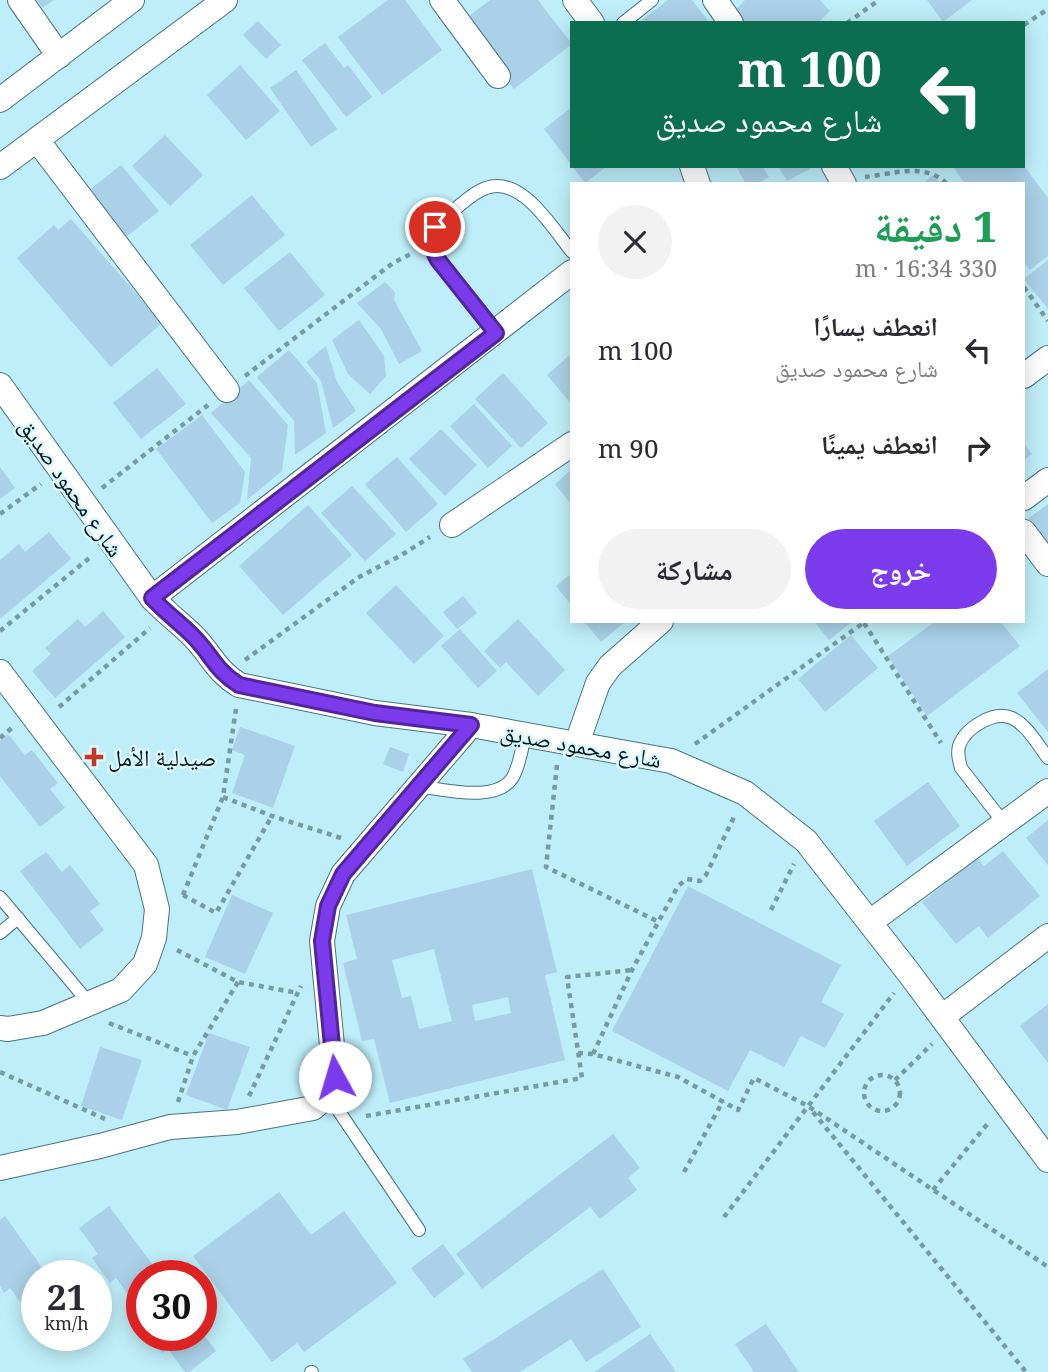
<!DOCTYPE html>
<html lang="ar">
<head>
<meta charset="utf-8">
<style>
  body { margin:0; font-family:"Noto Serif","Noto Naskh Arabic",serif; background:#f2f2f3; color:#2b2b33; direction:rtl; height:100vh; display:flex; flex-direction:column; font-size:26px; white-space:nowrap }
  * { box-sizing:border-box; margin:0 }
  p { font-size:23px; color:#7c7c81 }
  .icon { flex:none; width:38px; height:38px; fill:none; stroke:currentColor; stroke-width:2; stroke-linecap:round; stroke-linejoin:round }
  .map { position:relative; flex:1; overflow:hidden; direction:ltr }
  .side { position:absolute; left:570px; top:182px; width:455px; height:441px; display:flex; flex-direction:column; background:#fff; border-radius:0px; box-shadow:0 4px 18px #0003; direction:rtl }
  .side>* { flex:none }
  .guide { position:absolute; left:570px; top:21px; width:455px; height:147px; border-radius:0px; box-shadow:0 4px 18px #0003; direction:rtl; background:#0b6e4f; color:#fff; overflow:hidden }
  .speed { position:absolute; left:21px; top:1260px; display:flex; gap:14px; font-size:35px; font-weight:700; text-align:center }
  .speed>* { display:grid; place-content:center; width:91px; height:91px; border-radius:50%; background:#fff; box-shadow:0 4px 18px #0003; line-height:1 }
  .speed small { font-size:18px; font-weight:400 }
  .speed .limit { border:10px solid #d22; background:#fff; color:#111 }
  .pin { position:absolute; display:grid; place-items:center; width:60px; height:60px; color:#fff; margin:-30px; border:4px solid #fff; border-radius:50%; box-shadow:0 2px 7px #0007 }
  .me { position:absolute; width:77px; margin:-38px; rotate:354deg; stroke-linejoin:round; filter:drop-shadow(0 0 5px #0008) }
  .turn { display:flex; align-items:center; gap:24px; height:147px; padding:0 28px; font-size:32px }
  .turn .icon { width:91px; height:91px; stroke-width:2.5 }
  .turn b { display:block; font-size:49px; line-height:60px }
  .round { display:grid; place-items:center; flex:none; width:74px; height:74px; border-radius:37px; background:#f2f2f3 }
  .headline { display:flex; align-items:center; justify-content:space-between; height:119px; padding:0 28px }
  h1 { font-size:42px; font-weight:800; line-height:52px; color:#1e9e55 }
  .button { display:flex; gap:14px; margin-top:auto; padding:14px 28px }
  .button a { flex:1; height:80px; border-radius:42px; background:#7c3aed; color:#fff; font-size:28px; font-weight:800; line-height:80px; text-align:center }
  .button a+a { background:#f2f2f3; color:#2b2b33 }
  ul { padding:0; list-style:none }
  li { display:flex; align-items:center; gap:21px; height:98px; padding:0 28px }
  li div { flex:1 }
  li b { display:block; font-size:26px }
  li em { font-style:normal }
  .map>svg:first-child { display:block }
  .building { fill:#aad1e7; fill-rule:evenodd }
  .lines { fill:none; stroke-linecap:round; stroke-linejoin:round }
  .lane-casing { stroke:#47747e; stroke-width:14 }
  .street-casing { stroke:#47747e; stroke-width:26 }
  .path { stroke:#769ba3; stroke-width:4.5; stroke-dasharray:5 5; stroke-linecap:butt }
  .lane { stroke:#fff; stroke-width:12 }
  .street { stroke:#fff; stroke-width:24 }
  .route-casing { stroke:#51269a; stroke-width:18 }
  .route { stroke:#7c3aed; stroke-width:12 }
  .poi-dot { fill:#c53a1e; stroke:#dbf8fe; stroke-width:2.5 }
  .labels { text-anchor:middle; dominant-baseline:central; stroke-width:5; stroke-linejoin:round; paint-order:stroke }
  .street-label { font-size:23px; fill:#06191d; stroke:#dbf8fe }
  .poi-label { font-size:23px; fill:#06191d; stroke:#dbf8fe; text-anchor:start }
</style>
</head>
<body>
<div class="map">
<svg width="1048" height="1372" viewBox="0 0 1048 1372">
  <rect width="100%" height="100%" fill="#beeef9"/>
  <g class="building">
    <polygon points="37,0 54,0 42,8"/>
    <polygon points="388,0 405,0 442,50 382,95 338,37"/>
    <polygon points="490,0 538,0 572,44 514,89 461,22"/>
    <polygon points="668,0 692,0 710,23 644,23 642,20"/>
    <polygon points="745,0 820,0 830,11 818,23 745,23 734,11"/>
    <polygon points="927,0 972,0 943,22"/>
    <polygon points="258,21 281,45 266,59 243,35"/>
    <polygon points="325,43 344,68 348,65 372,97 346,117 302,60"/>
    <polygon points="240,65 280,111 246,140 207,95"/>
    <polygon points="296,70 337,129 311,147 270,88"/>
    <polygon points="572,107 572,166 607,166 585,183 544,129"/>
    <polygon points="165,135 203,175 170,206 132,166"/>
    <polygon points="121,165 159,211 126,237 88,191"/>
    <polygon points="736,166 762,166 769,177 757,184 746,184"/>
    <polygon points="778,166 808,166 810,169 787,181"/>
    <polygon points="952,166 1024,166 1048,198 1048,256 1030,270 1024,262 1024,184 965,184"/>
    <polygon points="933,175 940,184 922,184"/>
    <polygon points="252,195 285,235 223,285 190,245"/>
    <polygon points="71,219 162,323 111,367 17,258 54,225 58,230"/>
    <polygon points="290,252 325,295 279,331 244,288"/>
    <polygon points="1048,260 1048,309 1024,279"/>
    <polygon points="385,282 395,292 394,300 422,351 399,364 381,329 357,303"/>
    <polygon points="359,320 384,356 386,376 370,394 348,374 332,340"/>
    <polygon points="326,346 337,382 356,411 333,428 321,381 306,362"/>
    <polygon points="289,350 317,383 326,433 295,455 294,421 257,377"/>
    <polygon points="572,353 572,405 547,375"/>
    <polygon points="157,368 186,404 141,439 113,403"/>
    <polygon points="503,373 548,423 521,448 475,399"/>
    <polygon points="249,380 288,425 282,471 247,500 251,458 211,413"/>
    <polygon points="474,404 512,446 488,468 450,426"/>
    <polygon points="202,415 245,472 240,503 212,523 156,449"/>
    <polygon points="441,429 477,465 445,496 409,459"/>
    <polygon points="1024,444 1032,454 1024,460"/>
    <polygon points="397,457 438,504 406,532 365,484"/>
    <polygon points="0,467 15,488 0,499"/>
    <polygon points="572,469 572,505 555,484"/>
    <polygon points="352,486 396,534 365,561 321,513"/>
    <polygon points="1048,504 1048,551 1025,521"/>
    <polygon points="308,505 352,555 283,615 239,566"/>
    <polygon points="49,532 71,559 0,619 0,560 19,544 25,552"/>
    <polygon points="572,573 572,606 556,586"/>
    <polygon points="396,585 444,636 414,664 366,613"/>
    <polygon points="463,596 477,613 457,629 443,612"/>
    <polygon points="103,611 125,637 55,698 32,671 51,654 45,648 78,619 85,627"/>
    <polygon points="518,619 565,670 538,696 506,662 500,668 484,651"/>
    <polygon points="584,621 626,621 601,642"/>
    <polygon points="814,621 853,621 829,640"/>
    <polygon points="936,621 1000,621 1020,646 927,716 888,656"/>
    <polygon points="460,629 497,671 478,688 441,646"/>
    <polygon points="851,635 878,668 825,712 798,679"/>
    <polygon points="1048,669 1048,732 1017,693"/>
    <polygon points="240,727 295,746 273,808 232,793 245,755 232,750"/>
    <polygon points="8,734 25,755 32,750 58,783 50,789 65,808 40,827 0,776 0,741"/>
    <polygon points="390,747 409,754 403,772 383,764"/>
    <polygon points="928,782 960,826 907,866 874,821"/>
    <polygon points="1048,820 1048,865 1026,838"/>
    <polygon points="1003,851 1040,896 988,938 979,926 956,944 922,902 977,857 984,866"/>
    <polygon points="46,852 62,872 70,865 100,904 90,911 104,930 80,949 20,871"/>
    <path d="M532,869L557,972L545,975L565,1060L390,1103L374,1039L362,1041L343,963L357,959L346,915ZM434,949L452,1021L419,1029L411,996L402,998L392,960ZM508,997L511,1013L475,1021L472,1005Z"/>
    <polygon points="688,886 841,965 821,1002 844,1014 825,1048 801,1036 784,1067 750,1050 728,1091 612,1031"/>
    <polygon points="232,895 273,913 245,974 205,957"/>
    <polygon points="1048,1004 1048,1063 1020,1026"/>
    <polygon points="209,1033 250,1047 227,1110 186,1095"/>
    <polygon points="100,1047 142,1060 122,1120 81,1106"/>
    <polygon points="613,1134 640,1168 628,1178 637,1190 600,1219 590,1207 482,1289 456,1254"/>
    <polygon points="279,1192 311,1235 344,1211 397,1283 304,1352 297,1343 272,1362 193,1256"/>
    <polygon points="109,1206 161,1276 142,1276 142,1313 116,1278 110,1283 92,1258 98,1254 79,1228"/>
    <polygon points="5,1216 48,1276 37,1276 37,1300 25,1308 10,1288 4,1293 0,1286 0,1220"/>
    <polygon points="443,1244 465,1274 434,1298 411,1268"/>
    <polygon points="603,1269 641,1327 586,1362 571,1339 520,1372 472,1372 463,1359"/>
    <polygon points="766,1324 799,1372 754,1372 735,1344"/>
    <polygon points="201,1331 216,1351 189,1372 185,1372 168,1349 162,1353 149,1335 201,1335"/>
    <polygon points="650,1334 676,1372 594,1372"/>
  </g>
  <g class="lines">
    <defs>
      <g id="lane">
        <polyline points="623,23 652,0"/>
        <path d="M496,333L432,250C431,230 439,221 454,210C464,202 474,192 486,188C522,175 553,229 572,252"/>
        <path d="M417,786C443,789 497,804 513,777C520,764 522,748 525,734"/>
        <path d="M1004,823L961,768C959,760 957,754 959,746C965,728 994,710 1012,718C1027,725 1038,745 1048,758"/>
        <polyline points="0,897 89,1003"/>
        <polyline points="0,933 18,918"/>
        <polyline points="328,1095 419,1230"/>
        <polyline points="311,1372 312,1372"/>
      </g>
      <g id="street">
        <polyline points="20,0 59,56"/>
        <polyline points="442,0 498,76"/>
        <polyline points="575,0 592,23"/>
        <polyline points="715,0 731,23"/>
        <polyline points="0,100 132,0"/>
        <polyline points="37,140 227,390"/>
        <polyline points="692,166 698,184"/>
        <polyline points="834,166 844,184"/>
        <polyline points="0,167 225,0"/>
        <polyline points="1024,376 1048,358"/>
        <path d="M0,385L152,598C165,612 180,623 193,636C212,655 215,670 239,685L375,713L471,725L671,761L745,793L806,841L909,973L1048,1160"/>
        <polyline points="1024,498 1048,480"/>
        <polyline points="452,525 572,444"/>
        <polyline points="1024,532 1048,564"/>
        <polyline points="152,598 572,272"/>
        <polyline points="0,672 146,865 157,909 154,938 145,964 121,990 43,1023 8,1029 0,1028"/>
        <polyline points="577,743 598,683 610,666 661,621"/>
        <polyline points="870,922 1048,791"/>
        <polyline points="942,1017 1048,936"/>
        <polyline points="0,1168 100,1146 170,1127 237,1122 313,1108 328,1095 335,1077 322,941 328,906 343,874 471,725"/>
      </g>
    </defs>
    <use href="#lane" class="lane-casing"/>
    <use href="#street" class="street-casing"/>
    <g class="path">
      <polyline points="847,23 879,0"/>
      <polyline points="1024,25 1048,9"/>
      <path d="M865,177C892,174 926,162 947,184"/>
      <polyline points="1024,287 1048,321"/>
      <polyline points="245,376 393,263 413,253"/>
      <polyline points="102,488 208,405"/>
      <polyline points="0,514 41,484"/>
      <polyline points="864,623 941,743"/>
      <polyline points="0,631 93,555"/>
      <polyline points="245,660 359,577 400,556 430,537"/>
      <polyline points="59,707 150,628"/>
      <polyline points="0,738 13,727"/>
      <polyline points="695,744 866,621"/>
      <polyline points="557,765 546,867 657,921"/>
      <polyline points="223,797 272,816 341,838"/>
      <polyline points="183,895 223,797 236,709"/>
      <polyline points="183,895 216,913 272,816"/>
      <polyline points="771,910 794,864"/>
      <polyline points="177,950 238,982 298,993"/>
      <polyline points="109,1023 193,1056"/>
      <polyline points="578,1053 593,1054 678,1077 738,1110 754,1078 808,1106 1048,1267"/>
      <polyline points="593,1054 632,970 678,886 687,879 700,881 706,875 734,817"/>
      <polyline points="0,1072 105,1119"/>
      <circle cx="882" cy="1093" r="18"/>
      <polyline points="895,1080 932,1044"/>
      <polyline points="249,1096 301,986"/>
      <polyline points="178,1102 193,1056 238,982"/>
      <polyline points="813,1112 1026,1372"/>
      <polyline points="366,1116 582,1078 567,977 632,970"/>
      <polyline points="684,1172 723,1101"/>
      <polyline points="933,1190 989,1122"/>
      <polyline points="724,1217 894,993"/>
    </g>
    <use href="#lane" class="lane"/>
    <use href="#street" class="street"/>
  </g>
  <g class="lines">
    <defs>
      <path id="route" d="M335,1077L322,941L328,906L343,874L471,725L375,713L239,685C215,670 212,655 193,636C180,623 165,612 152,598L496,333L438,260C431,248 431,240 435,227"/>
    </defs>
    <use href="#route" class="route-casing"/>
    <use href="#route" class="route"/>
  </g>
  <path class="poi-dot" d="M90.5 746.5h7v7h7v7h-7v7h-7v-7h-7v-7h7z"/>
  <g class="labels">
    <g class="street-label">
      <text transform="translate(72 487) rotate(55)">شارع محمود صديق</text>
      <text transform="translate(581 745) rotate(10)">شارع محمود صديق</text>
    </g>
    <g class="poi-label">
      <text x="108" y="757">صيدلية الأمل</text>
    </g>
  </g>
</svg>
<div class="speed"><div>21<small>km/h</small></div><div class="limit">30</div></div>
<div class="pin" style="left:435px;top:227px;background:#d93025"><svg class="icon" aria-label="arrive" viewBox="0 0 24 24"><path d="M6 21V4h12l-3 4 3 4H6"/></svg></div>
<svg class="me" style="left:335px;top:1077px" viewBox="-20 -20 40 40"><circle r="19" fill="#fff"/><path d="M0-13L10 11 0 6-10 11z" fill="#7c3aed"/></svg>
<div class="guide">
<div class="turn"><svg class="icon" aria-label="left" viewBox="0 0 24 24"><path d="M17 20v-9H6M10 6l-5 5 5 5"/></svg><div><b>100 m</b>شارع محمود صديق</div></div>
</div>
<section class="side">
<div class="headline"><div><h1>1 دقيقة</h1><p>330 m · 16:34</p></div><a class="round"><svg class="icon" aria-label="close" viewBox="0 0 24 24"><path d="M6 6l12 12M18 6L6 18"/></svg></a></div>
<ul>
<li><svg class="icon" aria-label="left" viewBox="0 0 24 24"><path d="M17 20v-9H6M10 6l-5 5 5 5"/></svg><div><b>انعطف يسارًا</b><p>شارع محمود صديق</p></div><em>100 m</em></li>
<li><svg class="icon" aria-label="right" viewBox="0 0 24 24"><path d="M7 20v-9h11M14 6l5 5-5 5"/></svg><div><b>انعطف يمينًا</b></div><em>90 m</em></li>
</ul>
<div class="button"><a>خروج</a><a>مشاركة</a></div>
</section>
</div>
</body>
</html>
